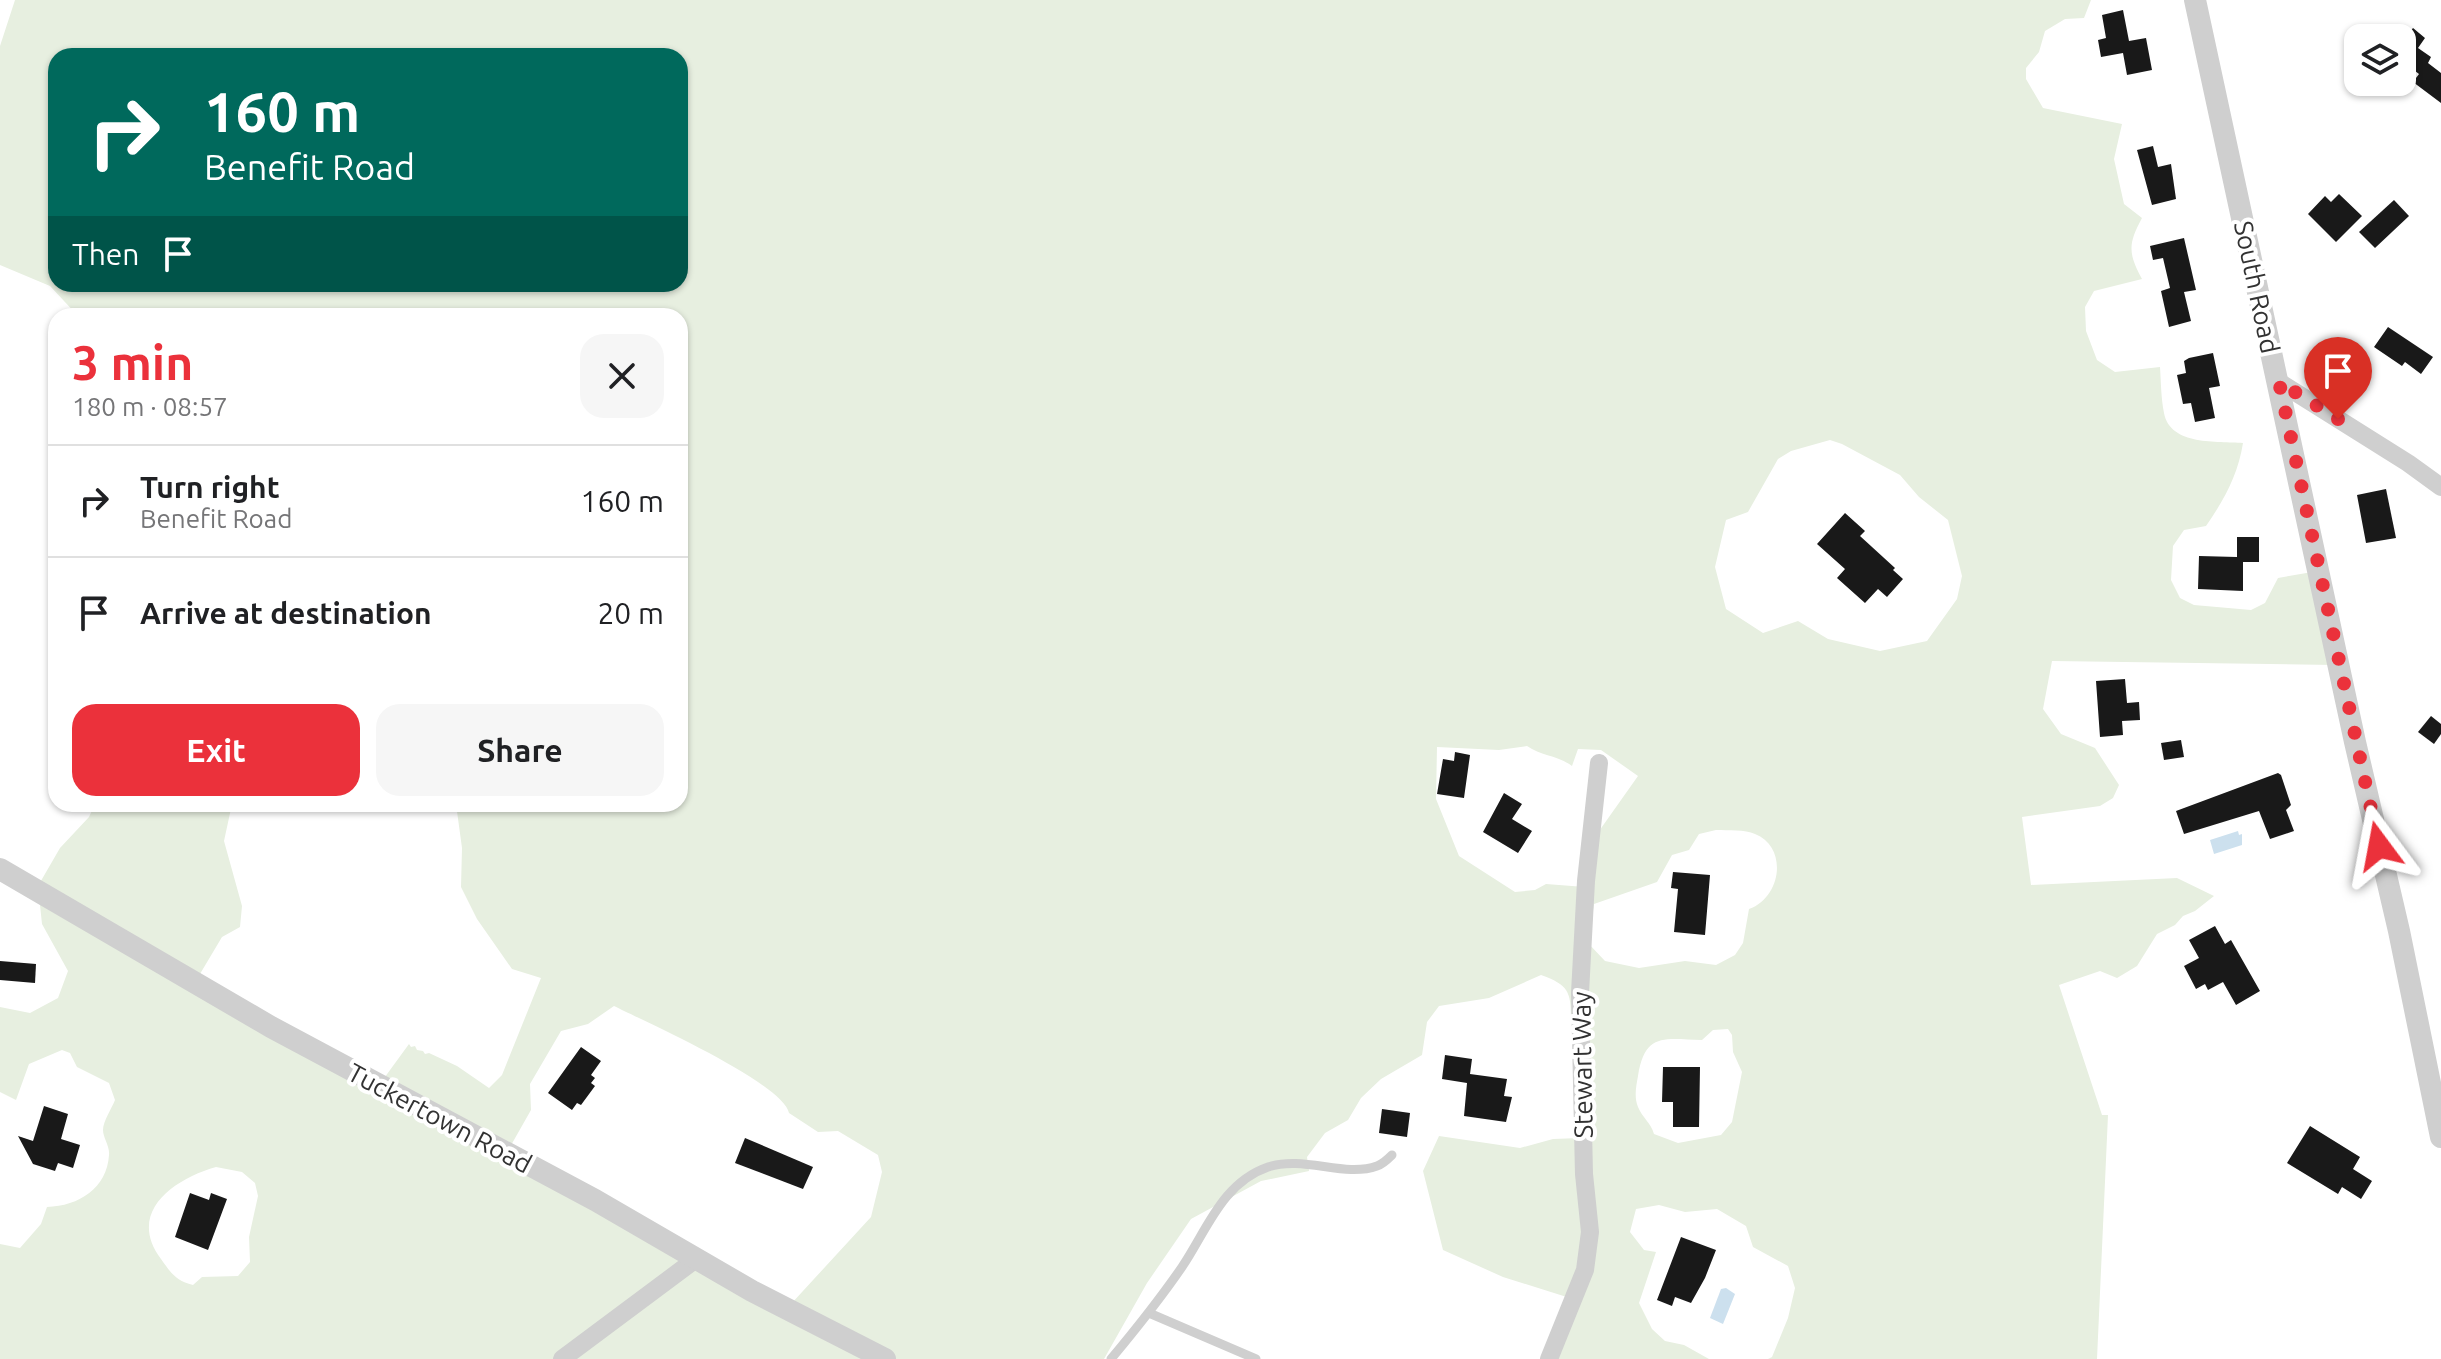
<!DOCTYPE html>
<html lang="en">
<head>
<meta charset="utf-8">
<style>
  body { margin:0; font-family:Ubuntu,sans-serif; background:#f6f6f6; color:#202124; height:100vh; display:flex; flex-direction:column; font-size:30px; white-space:nowrap }
  * { box-sizing:border-box; margin:0 }
  p { font-size:26px; color:#757577 }
  .icon { flex:none; width:44px; height:44px; fill:none; stroke:currentColor; stroke-width:2; stroke-linecap:round; stroke-linejoin:round }
  .map { position:relative; flex:1; overflow:hidden }
  .drawer { position:absolute; left:48px; top:308px; width:640px; height:504px; display:flex; flex-direction:column; background:#fff; border-radius:24px; box-shadow:0 2px 6px #0004 }
  .drawer>* { flex:none }
  .banner { position:absolute; left:48px; top:48px; width:640px; height:244px; border-radius:24px; box-shadow:0 2px 6px #0004; background:#00695c; color:#fff; overflow:hidden }
  .fabs { position:absolute; left:2344px; top:24px; display:grid; gap:16px }
  .fabs a { display:grid; place-items:center; width:72px; height:72px; border-radius:16px; background:#fff; box-shadow:0 2px 6px #0004; font-size:40px }
  .pin { position:absolute; display:grid; place-items:center; width:68px; height:68px; color:#fff; margin:-82px -34px; border-radius:50% 50% 50% 0; rotate:-45deg; box-shadow:0 0 8px #0007 }
  .pin .icon { rotate:45deg }
  .me { position:absolute; width:88px; margin:-44px; rotate:347deg; stroke-linejoin:round; filter:drop-shadow(0 0 6px #0008) }
  .turn { display:flex; align-items:center; gap:28px; height:168px; padding:0 24px; font-size:36px }
  .turn .icon { width:104px; height:104px; stroke-width:2.5 }
  .turn b { display:block; font-size:56px; line-height:68px }
  .then { display:flex; align-items:center; height:76px; padding:0 24px; background:#0003; gap:16px; font-size:30px }
  .round { display:grid; place-items:center; flex:none; width:84px; height:84px; border-radius:24px; background:#f6f6f6 }
  .overview { display:flex; align-items:center; justify-content:space-between; height:136px; padding:0 24px }
  h1 { font-size:48px; font-weight:700; line-height:60px; color:#eb313b }
  .action { display:flex; gap:16px; margin-top:auto; padding:16px 24px }
  .action a { flex:1; height:92px; border-radius:24px; background:#eb313b; color:#fff; font-size:32px; font-weight:700; line-height:92px; text-align:center }
  .action a+a { background:#f6f6f6; color:#202124 }
  ul { padding:0; list-style:none }
  li { display:flex; align-items:center; gap:24px; height:112px; padding:0 24px; border-top:2px solid #e0e0e0 }
  li div { flex:1 }
  li b { display:block; font-size:30px }
  li em { font-style:normal }
  .map>svg:first-child { display:block }
  .green { fill:#e7efe0; fill-rule:evenodd }
  .water { fill:#cce0ee }
  .building { fill:#191919 }
  .lines { fill:none; stroke-linecap:round; stroke-linejoin:round }
  .service { stroke:#cfcfcf; stroke-width:9 }
  .minor { stroke:#cfcfcf; stroke-width:18 }
  .tertiary { stroke:#cfcfcf; stroke-width:22 }
  .route { stroke:#eb313b; stroke-width:14; stroke-dasharray:0 25.2 }
  .labels { text-anchor:middle; dominant-baseline:central; stroke-width:8; stroke-linejoin:round; paint-order:stroke }
  .street-label { font-size:26px; fill:#323232; stroke:#fff }
</style>
</head>
<body>
<div class="map">
<svg width="2441" height="1359" viewBox="0 0 2441 1359">
  <rect width="100%" height="100%" fill="#fff"/>
  <path class="green" d="M15,0H2091L2084,18L2065,19L2045,31L2039,52L2026,68V79L2043,108L2122,124L2114,159L2124,204L2142,218C2128,244 2128,253 2142,279L2094,291L2085,307L2086,331L2097,360L2115,372L2160,367C2161,382 2161,398 2164,413C2170,446 2218,441 2243,443C2238,475 2224,500 2206,526L2184,530L2173,546L2171,580L2180,598L2194,605L2251,610L2265,603L2278,578L2318,571L2334,665L2052,661L2043,709L2061,734L2095,748L2119,785L2113,798L2100,806L2022,817L2031,885L2177,878L2214,896L2195,911L2183,916L2175,925L2157,934L2137,966L2117,978L2100,971L2059,985L2102,1115H2108L2097,1359H1768L1772,1357L1788,1318L1795,1288L1788,1266L1753,1247L1746,1226L1717,1209L1685,1212L1659,1205L1636,1209L1630,1232L1644,1250L1656,1252L1639,1303L1652,1329L1665,1341L1684,1345L1709,1359H1548L1573,1299L1503,1277L1443,1250L1423,1171L1439,1136L1520,1148L1553,1139L1580,1138L1578,1020H1571C1571,992 1569,985 1541,975L1489,998L1439,1006L1427,1022L1422,1055L1381,1079L1361,1098L1348,1120L1325,1133L1307,1157L1309,1171L1261,1181L1191,1219L1147,1283L1104,1359H0V1244L20,1248L41,1224L47,1207C79,1206 107,1188 109,1155C110,1146 103,1138 103,1130C103,1121 112,1108 115,1100L109,1083L77,1067L70,1053L62,1050L29,1064L16,1100L0,1092V1007L30,1013L58,998L68,971L42,924L38,886L60,848L89,817L95,804H232L224,841L242,906L240,927L222,937L197,979L382,1081L409,1044L411,1047L415,1046L417,1050L423,1051L425,1054L429,1053L457,1066L489,1088L502,1075L541,978L512,969L477,919L461,887L462,848L456,804H680V316H78L50,286L0,265V46ZM56,56H680V284H56ZM1830,440L1842,444L1900,475L1919,497L1948,520L1962,576L1957,599L1927,641L1880,651L1828,639L1798,621L1763,633L1726,609L1715,567L1726,520L1748,512L1778,459L1791,451ZM1527,746C1541,756 1557,755 1572,766L1578,749L1601,750L1638,776L1592,841L1585,887L1546,884L1535,890L1515,892L1459,856L1436,799L1437,747L1499,750ZM1716,830C1728,831 1745,829 1755,834C1788,847 1782,897 1749,909L1743,943L1735,955L1716,965L1685,961L1639,968L1605,961L1588,943L1594,904L1657,882L1672,855L1689,850L1699,834ZM614,1006C646,1022 783,1083 789,1113L818,1132L838,1131L878,1155L882,1172L871,1217L791,1304L510,1147L531,1110L530,1084L561,1031L588,1024ZM1728,1029L1732,1035L1733,1052L1742,1072L1732,1122L1721,1135L1678,1143L1654,1134C1651,1123 1642,1117 1638,1107C1634,1097 1636,1087 1638,1076C1645,1032 1664,1039 1702,1040L1713,1030ZM216,1167L242,1172L255,1183L258,1196L249,1237L250,1262L238,1276L202,1277L193,1285C176,1281 171,1273 161,1259C126,1212 174,1179 216,1167Z"/>
  <g class="water">
    <polygon points="2238,831 2239,835 2242,834 2242,845 2214,854 2210,840"/>
    <polygon points="1726,1288 1735,1294 1723,1324 1710,1318 1721,1289"/>
  </g>
  <g class="building">
    <polygon points="2123,10 2129,41 2146,38 2152,70 2127,75 2123,53 2101,57 2098,40 2106,38 2102,15"/>
    <polygon points="2413,28 2425,38 2418,48 2431,57 2428,63 2441,73 2441,103 2413,82 2419,74 2406,64 2402,69 2402,36 2405,38"/>
    <polygon points="2153,146 2158,167 2171,164 2176,199 2152,205 2137,150"/>
    <polygon points="2339,194 2362,216 2336,242 2308,214 2325,196 2331,202"/>
    <polygon points="2394,200 2409,216 2375,248 2359,232"/>
    <polygon points="2184,238 2196,290 2184,292 2191,321 2169,327 2161,291 2170,288 2163,258 2153,260 2150,246"/>
    <polygon points="2388,327 2433,357 2421,374 2405,362 2402,366 2374,347"/>
    <polygon points="2213,353 2220,386 2209,388 2215,418 2195,422 2191,403 2183,404 2177,375 2186,373 2184,361 2189,358"/>
    <polygon points="2386,489 2396,538 2366,543 2357,495"/>
    <polygon points="1845,513 1865,531 1860,536 1895,568 1893,570 1903,579 1887,597 1878,589 1865,603 1837,578 1845,569 1817,544"/>
    <polygon points="2237,537 2259,537 2259,562 2243,562 2243,591 2198,589 2199,556 2237,557"/>
    <polygon points="2125,679 2127,703 2139,702 2140,720 2122,721 2123,735 2100,737 2096,681"/>
    <polygon points="2431,716 2441,724 2441,734 2434,744 2418,732"/>
    <polygon points="2181,740 2184,757 2164,760 2161,743"/>
    <polygon points="1455,752 1470,755 1464,798 1437,794 1443,759 1454,761"/>
    <polygon points="2278,773 2281,775 2291,805 2286,810 2294,831 2270,839 2259,811 2184,834 2176,811"/>
    <polygon points="1504,793 1522,804 1512,819 1532,831 1518,853 1483,832"/>
    <polygon points="1673,872 1710,875 1705,935 1674,932 1678,889 1671,888"/>
    <polygon points="2215,926 2225,944 2231,940 2260,991 2236,1005 2223,982 2208,990 2205,984 2196,989 2184,966 2199,958 2189,940"/>
    <polygon points="0,961 36,964 35,983 0,980"/>
    <polygon points="581,1047 601,1061 591,1075 595,1078 591,1083 595,1086 581,1105 577,1103 572,1110 548,1093"/>
    <polygon points="1445,1055 1472,1059 1470,1074 1507,1079 1504,1096 1512,1097 1506,1122 1464,1116 1467,1083 1442,1079"/>
    <polygon points="1663,1067 1700,1067 1699,1127 1673,1127 1673,1102 1662,1102"/>
    <polygon points="44,1106 68,1114 61,1139 80,1145 73,1168 58,1163 55,1171 33,1164 18,1136 33,1141"/>
    <polygon points="1382,1109 1410,1113 1407,1137 1379,1133"/>
    <polygon points="2310,1126 2360,1157 2353,1169 2372,1181 2361,1199 2342,1187 2338,1194 2287,1163"/>
    <polygon points="745,1138 813,1167 803,1189 735,1163"/>
    <polygon points="190,1193 209,1200 211,1193 227,1199 208,1250 175,1237"/>
    <polygon points="1681,1237 1716,1250 1705,1278 1691,1303 1675,1297 1672,1306 1657,1300"/>
  </g>
  <g class="lines">
    <g class="service">
      <polyline points="1149,1313 1256,1359"/>
      <path d="M1111,1359C1136,1329 1160,1299 1182,1267C1207,1230 1222,1183 1268,1167C1304,1155 1344,1178 1377,1166C1383,1164 1388,1159 1392,1155"/>
    </g>
    <g class="minor">
      <polyline points="2279,382 2408,463 2441,487"/>
      <polyline points="562,1359 696,1259"/>
      <polyline points="1549,1359 1585,1270 1590,1232 1584,1174 1580,993 1586,881 1599,763"/>
    </g>
    <g class="tertiary">
      <polyline points="2195,0 2355,742 2399,931 2441,1137"/>
      <polyline points="0,869 271,1027 595,1200 752,1291 885,1359"/>
    </g>
  </g>
  <g class="lines">
    <polyline class="route" points="2338,419 2279,382 2379,846"/>
  </g>
  <g class="labels">
    <g class="street-label">
      <text transform="translate(2257 287) rotate(78)">South Road</text>
      <text transform="translate(1582 1065) rotate(-91)">Stewart Way</text>
      <text transform="translate(440 1118) rotate(28)">Tuckertown Road</text>
    </g>
  </g>
</svg>
<div class="fabs">
<a><svg class="icon" aria-label="layers" viewBox="0 0 24 24"><path d="M12 4l9 5-9 5-9-5zM3 14l9 5 9-5"/></svg></a>
</div>
<div class="pin" style="left:2338px;top:419px;background:#d93025"><svg class="icon" aria-label="arrive" viewBox="0 0 24 24"><path d="M6 21V4h12l-3 4 3 4H6"/></svg></div>
<svg class="me" style="left:2379px;top:846px" viewBox="-20 -20 40 40"><path d="M0-17L14 15 0 8-14 15z" fill="#eb313b" stroke="#fff" stroke-width="4"/></svg>
<div class="banner">
<div class="turn"><svg class="icon" aria-label="right" viewBox="0 0 24 24"><path d="M7 20v-9h11M14 6l5 5-5 5"/></svg><div><b>160 m</b>Benefit Road</div></div>
<div class="then">Then<svg class="icon" aria-label="arrive" viewBox="0 0 24 24"><path d="M6 21V4h12l-3 4 3 4H6"/></svg></div>
</div>
<section class="drawer">
<div class="overview"><div><h1>3 min</h1><p>180 m · 08:57</p></div><a class="round"><svg class="icon" aria-label="close" viewBox="0 0 24 24"><path d="M6 6l12 12M18 6L6 18"/></svg></a></div>
<ul>
<li><svg class="icon" aria-label="right" viewBox="0 0 24 24"><path d="M7 20v-9h11M14 6l5 5-5 5"/></svg><div><b>Turn right</b><p>Benefit Road</p></div><em>160 m</em></li>
<li><svg class="icon" aria-label="arrive" viewBox="0 0 24 24"><path d="M6 21V4h12l-3 4 3 4H6"/></svg><div><b>Arrive at destination</b></div><em>20 m</em></li>
</ul>
<div class="action"><a>Exit</a><a>Share</a></div>
</section>
</div>
</body>
</html>
